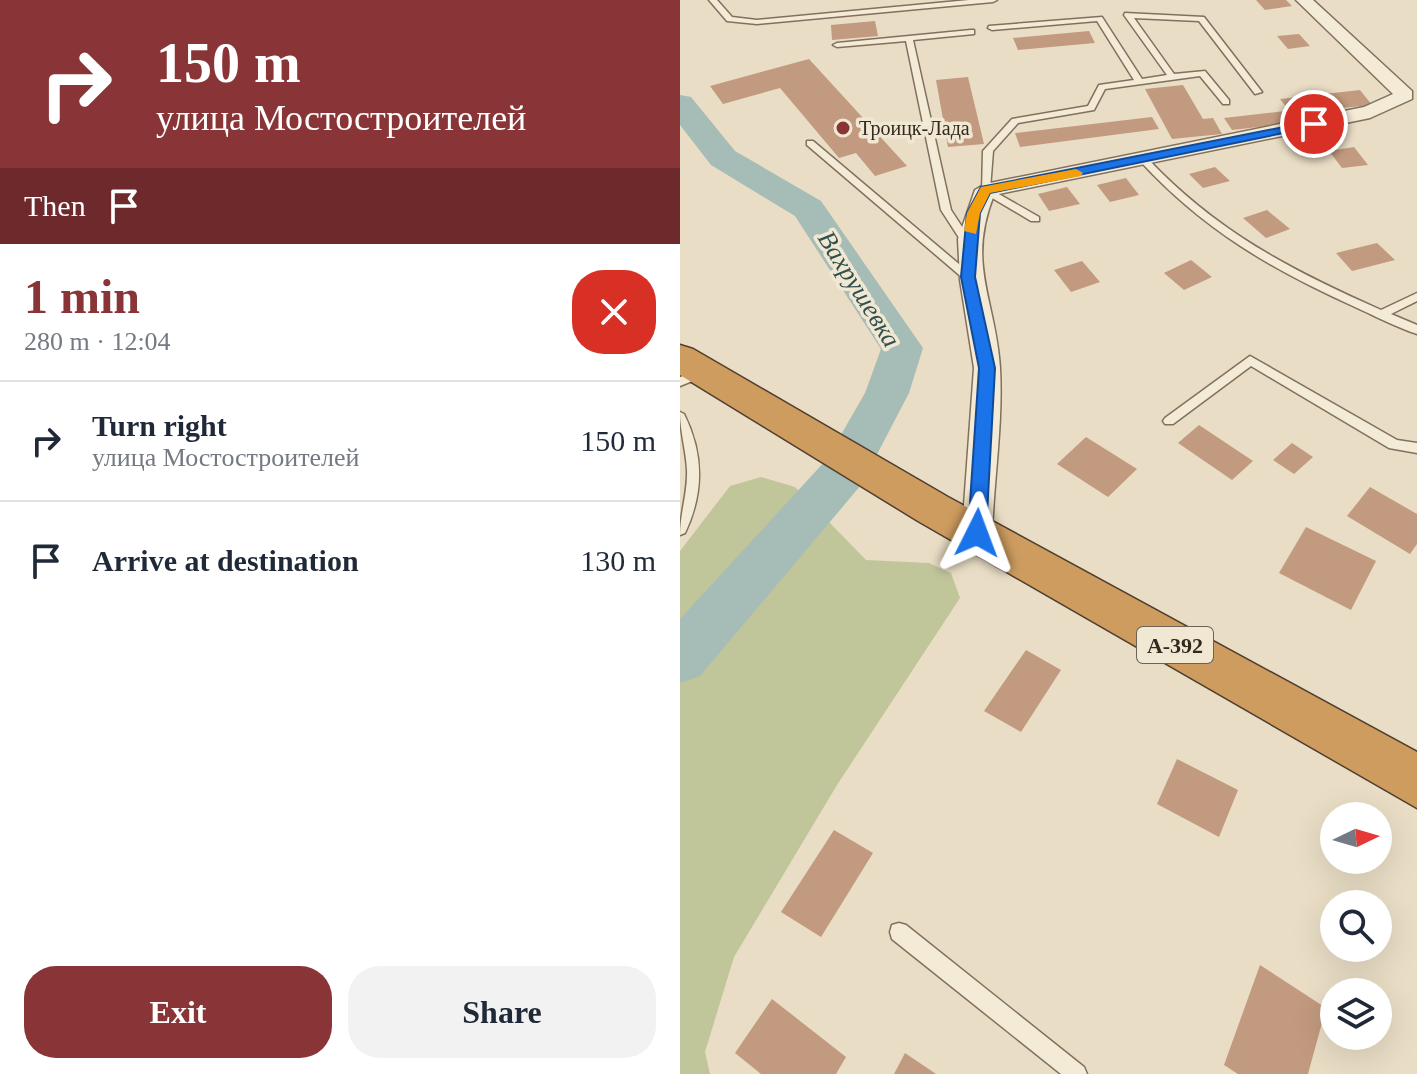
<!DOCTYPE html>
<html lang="en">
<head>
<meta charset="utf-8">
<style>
  body { margin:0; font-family:Georgia,serif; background:#f2f2f3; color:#1f2937; height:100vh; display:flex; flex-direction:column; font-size:30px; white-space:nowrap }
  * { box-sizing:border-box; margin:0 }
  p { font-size:26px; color:#747a83 }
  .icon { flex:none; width:44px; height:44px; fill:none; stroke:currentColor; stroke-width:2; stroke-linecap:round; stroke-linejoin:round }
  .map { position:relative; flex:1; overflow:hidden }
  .panel { display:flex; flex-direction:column; background:#fff; width:680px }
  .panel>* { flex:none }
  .guide { background:#893436; color:#fff; overflow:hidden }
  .needle { width:52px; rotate:85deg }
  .tools { position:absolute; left:640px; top:802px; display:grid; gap:16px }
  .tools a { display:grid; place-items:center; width:72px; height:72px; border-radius:50%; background:#fff; box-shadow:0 8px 32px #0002; font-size:40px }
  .pin { position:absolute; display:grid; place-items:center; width:68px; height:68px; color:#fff; margin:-34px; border:4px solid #fff; border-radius:50%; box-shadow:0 2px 8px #0007 }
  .me { position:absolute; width:88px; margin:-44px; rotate:3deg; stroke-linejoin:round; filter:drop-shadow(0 0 6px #0008) }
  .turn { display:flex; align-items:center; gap:28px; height:168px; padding:0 24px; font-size:36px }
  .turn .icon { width:104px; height:104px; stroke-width:2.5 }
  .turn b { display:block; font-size:56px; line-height:68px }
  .then { display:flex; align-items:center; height:76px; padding:0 24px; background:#0003; gap:16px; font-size:30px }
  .round { display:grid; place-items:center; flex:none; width:84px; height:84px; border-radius:32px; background:#f2f2f3 }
  .summary { display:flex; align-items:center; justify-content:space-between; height:136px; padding:0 24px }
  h1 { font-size:48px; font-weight:800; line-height:60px; color:#893436 }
  .primary-button { display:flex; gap:16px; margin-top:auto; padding:16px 24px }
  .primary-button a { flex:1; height:92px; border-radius:32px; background:#893436; color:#fff; font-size:32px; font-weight:800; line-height:92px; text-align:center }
  .primary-button a+a { background:#f2f2f3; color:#1f2937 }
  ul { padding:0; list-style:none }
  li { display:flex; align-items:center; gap:24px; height:120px; padding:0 24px; border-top:2px solid #e0e1e3 }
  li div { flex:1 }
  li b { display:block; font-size:30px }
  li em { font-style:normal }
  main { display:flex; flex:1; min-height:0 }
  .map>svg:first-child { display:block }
  .green { fill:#c1c59a }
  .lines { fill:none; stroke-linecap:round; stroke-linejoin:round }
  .river { fill:#a6bcb6; fill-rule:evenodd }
  .building { fill:#c29a7f }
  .lane-casing { stroke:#81705d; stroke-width:3 }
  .street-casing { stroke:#81705d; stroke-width:3 }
  .highway-casing { stroke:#503f31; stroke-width:3 }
  .lane { fill:#f4ebd7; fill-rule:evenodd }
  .street { fill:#f4ebd7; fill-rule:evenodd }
  .highway { fill:#ce9c5f; fill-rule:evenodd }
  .route { fill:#1a73e8; stroke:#114b97; stroke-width:2 }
  .slow { fill:#f59e0b }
  .poi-dot { fill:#893436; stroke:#f1e8d4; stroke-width:3 }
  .labels { text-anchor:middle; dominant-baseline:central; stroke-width:7; stroke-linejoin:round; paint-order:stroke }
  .far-poi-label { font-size:20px; fill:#33291f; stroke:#f1e8d4; text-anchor:start }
  .shield { fill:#f1e8d4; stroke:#6c6255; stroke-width:2 }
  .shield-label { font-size:22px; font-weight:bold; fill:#33291f }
  .water-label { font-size:26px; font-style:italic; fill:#30514f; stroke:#f1e8d4 }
</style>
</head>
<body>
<main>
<section class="panel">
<div class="guide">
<div class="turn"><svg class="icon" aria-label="right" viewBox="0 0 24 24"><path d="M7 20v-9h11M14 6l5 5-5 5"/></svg><div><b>150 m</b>улица Мостостроителей</div></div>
<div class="then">Then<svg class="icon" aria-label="arrive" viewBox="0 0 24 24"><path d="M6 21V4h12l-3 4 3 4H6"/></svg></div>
</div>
<div class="summary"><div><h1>1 min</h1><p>280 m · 12:04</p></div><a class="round" style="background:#d93025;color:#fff"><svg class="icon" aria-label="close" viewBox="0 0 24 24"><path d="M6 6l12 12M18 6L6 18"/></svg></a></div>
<ul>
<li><svg class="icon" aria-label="right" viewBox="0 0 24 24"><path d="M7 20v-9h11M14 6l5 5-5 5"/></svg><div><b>Turn right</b><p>улица Мостостроителей</p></div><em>150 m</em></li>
<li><svg class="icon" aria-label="arrive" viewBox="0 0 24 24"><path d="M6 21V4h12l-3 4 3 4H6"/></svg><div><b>Arrive at destination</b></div><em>130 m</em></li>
</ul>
<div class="primary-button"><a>Exit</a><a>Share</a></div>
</section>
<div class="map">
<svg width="737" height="1074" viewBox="0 0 737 1074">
  <rect width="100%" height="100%" fill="#e9ddc5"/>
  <polygon class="green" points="81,477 115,487 186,560 249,563 271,573 280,598 157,785 54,957 25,1052 30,1074 0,1074 0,551 50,486"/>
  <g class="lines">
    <polygon class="river" points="0,95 11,97 55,151 141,201 243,348 229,393 181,485 20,676 0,683 0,619 147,459 185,393 201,349 115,216 31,165 0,125"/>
  </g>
  <g class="building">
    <polygon points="576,0 606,0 612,6 585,10"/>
    <polygon points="195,21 198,36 152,40 151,25"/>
    <polygon points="409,31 415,43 338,50 333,38"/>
    <polygon points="619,34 630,46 608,49 597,36"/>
    <polygon points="129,59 227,166 195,176 176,153 159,158 100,88 43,104 30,86"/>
    <polygon points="288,77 304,144 268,147 256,80"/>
    <polygon points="503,85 523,119 533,118 542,134 492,139 465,89"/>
    <polygon points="680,90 692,105 611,113 600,99"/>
    <polygon points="605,111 614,123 552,130 544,118"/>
    <polygon points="472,117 479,129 340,147 335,133"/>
    <polygon points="674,147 688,165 662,168 649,151"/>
    <polygon points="535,167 550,181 523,188 509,174"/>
    <polygon points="446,178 459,195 430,202 417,185"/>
    <polygon points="387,187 400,204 369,211 358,194"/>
    <polygon points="587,210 610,229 586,238 563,218"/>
    <polygon points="697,243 715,260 672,271 656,253"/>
    <polygon points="511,260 532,277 504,290 484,273"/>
    <polygon points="402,261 420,282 391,292 374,270"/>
    <polygon points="519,425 573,461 552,480 498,443"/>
    <polygon points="406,437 457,469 428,497 377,464"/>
    <polygon points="612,443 633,457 614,474 593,460"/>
    <polygon points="690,487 737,514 737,544 730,554 667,516"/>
    <polygon points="626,527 696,561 671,610 599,573"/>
    <polygon points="346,650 381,670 341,732 304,711"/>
    <polygon points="497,759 558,790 539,837 477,804"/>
    <polygon points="154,830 193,853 141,937 101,912"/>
    <polygon points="580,965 646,1008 628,1074 558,1074 544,1065"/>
    <polygon points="92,999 166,1057 156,1074 81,1074 55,1053"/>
    <polygon points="225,1053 256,1074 214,1074"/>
  </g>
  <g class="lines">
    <defs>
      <g id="lane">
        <polygon points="29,0 37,0 52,17 77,20 289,0 317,0 313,2 77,24 47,21"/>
        <polygon points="445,13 524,17 582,92 575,94 519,21 454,18 494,74 525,71 549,100 549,104 543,104 520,76 425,89 414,110 338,123 313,151 310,189 359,217 359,221 351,221 302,192 303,151 332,119 408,106 419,85 454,80 417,21 312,30 308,28 309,26 422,17 462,79 487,75 444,15"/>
        <polygon points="291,30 294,30 294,34 233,40 271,210 294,245 289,248 285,247 261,210 226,41 157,47 153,45 157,43"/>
        <polygon points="127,141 133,141 292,275 292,279 284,279 127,145"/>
        <path d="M461,158H467C537,232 609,269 701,310L737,293V301L711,314L737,325V334C716,327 695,316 675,307C591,269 524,230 461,162Z"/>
        <polygon points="570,356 717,440 737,443 737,453 709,448 571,366 493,424 485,424 483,421 485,418"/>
        <polygon points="23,368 29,372 27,375 0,386 0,377"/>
        <path d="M0,412L4,414C24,454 24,493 5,533L0,535C0,513 8,492 7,470C6,450 0,432 0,412Z"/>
        <polygon points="219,923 226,925 404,1067 407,1074 381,1074 212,939 210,932 212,925"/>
      </g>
      <path id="street" d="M616,0H633L732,91V99L690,118L314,195C286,265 316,300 320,368C323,423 314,478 312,533L308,542L297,545L286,542L282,533L294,368L280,280L278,239L295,190L305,184L684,107L713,94Z"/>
      <polygon id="highway" points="0,345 13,349 268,497 737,752 737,808 238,521 0,375"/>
    </defs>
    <use href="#lane" class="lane-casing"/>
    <use href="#street" class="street-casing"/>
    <use href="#highway" class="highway-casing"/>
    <use href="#lane" class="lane"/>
    <use href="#street" class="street"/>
    <use href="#highway" class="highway"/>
  </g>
  <polygon class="route" points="634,121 638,122 638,126 310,193 300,213 295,277 315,368 306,533 303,538 290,538 288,533 299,368 281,277 287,213 301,187"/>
  <polygon class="slow" points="396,169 403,173 401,176 310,193 300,213 296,234 284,231 287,213 301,187"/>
  <circle class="poi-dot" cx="163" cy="128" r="8"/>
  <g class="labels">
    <g class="far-poi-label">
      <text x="179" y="128">Троицк-Лада</text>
    </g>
    <rect class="shield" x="457" y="627" width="76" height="36" rx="6"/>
    <g class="shield-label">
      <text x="495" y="645">А-392</text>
    </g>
    <g class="water-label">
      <text transform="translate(179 289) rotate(58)">Вахрушевка</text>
    </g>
  </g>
</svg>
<div class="tools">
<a><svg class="needle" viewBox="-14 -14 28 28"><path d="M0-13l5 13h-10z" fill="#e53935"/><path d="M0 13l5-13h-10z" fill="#747a83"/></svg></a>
<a><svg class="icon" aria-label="search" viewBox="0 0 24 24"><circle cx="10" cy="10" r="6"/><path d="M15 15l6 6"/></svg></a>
<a><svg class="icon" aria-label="layers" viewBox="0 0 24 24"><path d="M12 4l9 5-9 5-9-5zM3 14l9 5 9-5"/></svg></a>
</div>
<div class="pin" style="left:634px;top:124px;background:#d93025"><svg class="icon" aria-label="arrive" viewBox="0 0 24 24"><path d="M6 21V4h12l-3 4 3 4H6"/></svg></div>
<svg class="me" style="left:297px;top:533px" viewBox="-20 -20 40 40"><path d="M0-17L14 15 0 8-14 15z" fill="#1a73e8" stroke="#fff" stroke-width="4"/></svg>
</div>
</main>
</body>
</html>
